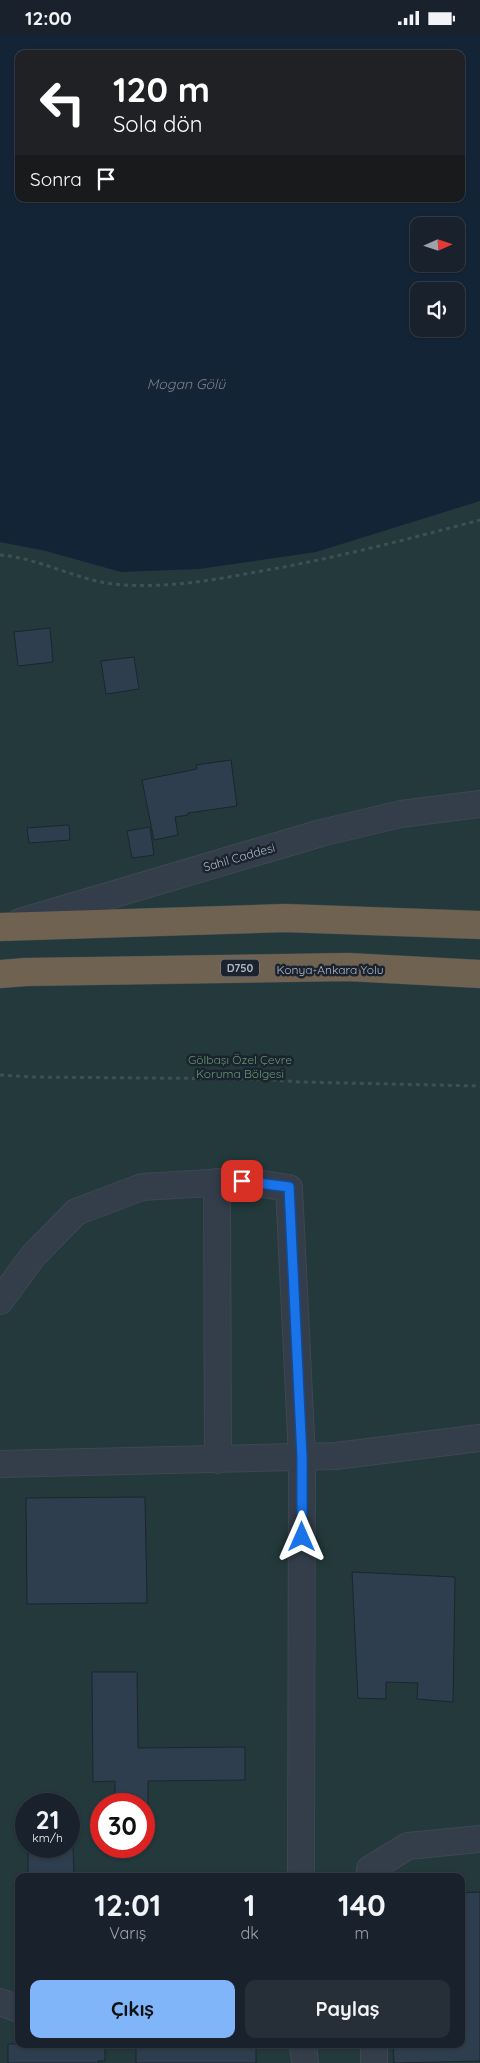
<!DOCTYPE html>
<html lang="tr">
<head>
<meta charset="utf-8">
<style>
  body { margin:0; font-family:Quicksand,sans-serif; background:#262e38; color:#f1f3f6; height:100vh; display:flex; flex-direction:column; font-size:19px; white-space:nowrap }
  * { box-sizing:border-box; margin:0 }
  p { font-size:16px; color:#9fa3a9 }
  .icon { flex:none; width:28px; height:28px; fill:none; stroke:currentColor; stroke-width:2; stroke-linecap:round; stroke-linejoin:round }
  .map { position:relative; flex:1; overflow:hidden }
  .sheet { position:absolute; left:15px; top:1838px; width:450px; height:175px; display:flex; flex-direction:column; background:#19212c; border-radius:10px; box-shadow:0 1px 4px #0004,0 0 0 1px #373e48 }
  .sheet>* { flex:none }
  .hud { position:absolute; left:15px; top:15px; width:450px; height:152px; border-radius:10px; box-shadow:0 1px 4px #0004,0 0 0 1px #373e48; background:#202124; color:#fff; overflow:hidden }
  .needle { width:32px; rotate:87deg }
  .buttons { position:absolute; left:410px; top:182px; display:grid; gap:10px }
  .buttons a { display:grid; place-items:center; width:55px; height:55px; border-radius:10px; background:#19212c; box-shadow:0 1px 4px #0004,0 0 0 1px #373e48; font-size:25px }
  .speed { position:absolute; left:15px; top:1758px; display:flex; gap:10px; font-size:25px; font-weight:700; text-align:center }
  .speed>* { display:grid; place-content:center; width:65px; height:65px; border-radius:50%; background:#19212c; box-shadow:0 1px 4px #0004,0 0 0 1px #373e48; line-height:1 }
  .speed small { font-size:12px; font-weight:400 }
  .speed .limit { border:8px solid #d22; background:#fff; color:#111 }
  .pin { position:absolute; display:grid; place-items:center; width:42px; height:42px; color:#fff; margin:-21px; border-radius:10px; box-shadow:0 2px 8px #0006 }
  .me { position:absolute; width:55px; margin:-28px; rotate:0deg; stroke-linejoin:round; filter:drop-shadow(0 0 4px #0008) }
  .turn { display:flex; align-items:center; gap:18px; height:105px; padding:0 15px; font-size:22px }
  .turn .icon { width:65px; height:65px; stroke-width:2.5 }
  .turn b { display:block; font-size:35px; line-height:42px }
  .then { display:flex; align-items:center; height:48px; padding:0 15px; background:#0003; gap:10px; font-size:19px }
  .eta { display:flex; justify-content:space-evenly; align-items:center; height:85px; text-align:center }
  .eta b { font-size:30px; font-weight:700; line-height:35px }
  .action { display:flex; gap:10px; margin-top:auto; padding:10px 15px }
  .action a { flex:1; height:58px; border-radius:10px; background:#80b5fa; color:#111; font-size:20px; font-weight:700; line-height:58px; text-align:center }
  .action a+a { background:#262e38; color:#f1f3f6 }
  .status { display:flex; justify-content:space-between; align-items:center; height:35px; padding:0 25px; background:#19212c; direction:ltr }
  .status svg { height:14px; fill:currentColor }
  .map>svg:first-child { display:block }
  .green { fill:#23393b; fill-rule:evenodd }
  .water { fill:#142437; fill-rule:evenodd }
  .building { fill:#2f3e4e; stroke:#1c2530 }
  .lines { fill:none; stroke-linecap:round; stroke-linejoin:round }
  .minor-casing { stroke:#3e4753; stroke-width:28 }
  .highway-casing { stroke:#3f4954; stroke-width:29 }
  .path { stroke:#3b5253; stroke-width:3; stroke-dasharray:4 4; stroke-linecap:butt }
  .minor { stroke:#343e4a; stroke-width:26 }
  .highway { stroke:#706251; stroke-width:28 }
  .route-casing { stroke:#114b97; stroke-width:12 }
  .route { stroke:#1a73e8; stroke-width:9 }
  .labels { text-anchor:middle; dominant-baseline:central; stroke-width:5; stroke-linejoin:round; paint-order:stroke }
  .shield { fill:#1a232e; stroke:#828c98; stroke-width:1 }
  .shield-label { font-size:11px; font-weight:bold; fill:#afb9c6 }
  .street-label { font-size:12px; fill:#afb9c6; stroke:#1a232e }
  .park-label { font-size:12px; fill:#66986f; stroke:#1a232e }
  .water-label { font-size:14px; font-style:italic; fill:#6785a6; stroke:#1a232e }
</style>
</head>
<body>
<div class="status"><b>12:00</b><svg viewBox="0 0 49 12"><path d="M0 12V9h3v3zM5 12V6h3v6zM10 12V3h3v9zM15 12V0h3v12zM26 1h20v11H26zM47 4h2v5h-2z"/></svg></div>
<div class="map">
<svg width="480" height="2028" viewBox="0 0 480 2028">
  <rect width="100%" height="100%" fill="#212c3a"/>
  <path class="green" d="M0,0H480V2028H0ZM19,19H461V164H19ZM419,191H456V229H419ZM419,256H456V294H419ZM26,1769H69V1811H26ZM101,1769H144V1811H101ZM19,1841H461V2009H19Z"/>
  <path class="water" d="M0,0H480V466L316,517L199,534L121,537L46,516L0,507ZM19,19H461V164H19ZM419,191H456V229H419ZM419,256H456V294H419Z"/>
  <g class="building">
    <polygon points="50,593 53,627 18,631 14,597"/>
    <polygon points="134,622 139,654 106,659 101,626"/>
    <polygon points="231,725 237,771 188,778 188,780 175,782 178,800 154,805 142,745 197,734 196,730"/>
    <polygon points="69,790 70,805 29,808 27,793"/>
    <polygon points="150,792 154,820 132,823 127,796"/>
    <polygon points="145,1462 147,1568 27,1569 26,1463"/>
    <polygon points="352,1537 455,1542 453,1667 417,1664 418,1648 386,1647 386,1664 358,1663"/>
    <polygon points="92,1637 137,1637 138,1713 245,1712 245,1745 148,1746 148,1769 115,1769 115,1746 93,1747"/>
    <polygon points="28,1811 73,1811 74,1841 28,1841"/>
    <polygon points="480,1857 480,2026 394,2028 393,2009 461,2009 461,1858"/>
    <polygon points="8,2009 105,2009 105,2026 98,2026 98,2028 8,2028"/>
    <polygon points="154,2009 256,2010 256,2028 136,2028 136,2011 154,2011"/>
  </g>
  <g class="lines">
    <defs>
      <g id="minor">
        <polyline points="20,887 321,798 401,779 480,769"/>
        <polyline points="217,1147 218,1425"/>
        <polyline points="0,1266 33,1221 76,1177 142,1152 243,1146 289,1153 302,1422 301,1841"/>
        <polyline points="0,1429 336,1421 480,1403"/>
        <polyline points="370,1841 370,1834 408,1811 480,1804"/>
        <polyline points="0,1967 19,1974"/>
        <polyline points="303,2009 305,2028"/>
        <polyline points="374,2009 374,2028"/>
      </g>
      <g id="highway">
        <polyline points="0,892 285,883 480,890"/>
        <polyline points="0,939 26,937 348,932 480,939"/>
      </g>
    </defs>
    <use href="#minor" class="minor-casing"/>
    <use href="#highway" class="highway-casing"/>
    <g class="path">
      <path d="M0,520C39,523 74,544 113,549C161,554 209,546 256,537C332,524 405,505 480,485"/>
      <polyline points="0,1040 31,1042 261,1044 299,1047 480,1051"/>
    </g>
    <use href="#minor" class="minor"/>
    <use href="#highway" class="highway"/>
  </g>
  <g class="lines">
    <defs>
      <polyline id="route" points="242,1146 289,1152 302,1422 302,1502"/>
    </defs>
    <use href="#route" class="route-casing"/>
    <use href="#route" class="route"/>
  </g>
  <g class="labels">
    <rect class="shield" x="221" y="924.5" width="38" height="17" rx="4"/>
    <g class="shield-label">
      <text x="240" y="933">D750</text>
    </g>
    <g class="street-label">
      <text transform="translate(239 822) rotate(-16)">Sahil Caddesi</text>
      <text x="330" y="934">Konya-Ankara Yolu</text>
    </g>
    <g class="park-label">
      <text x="240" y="1024">Gölbaşı Özel Çevre<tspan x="240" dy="14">Koruma Bölgesi</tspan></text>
    </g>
    <g class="water-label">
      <text x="186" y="349">Mogan Gölü</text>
    </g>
  </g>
</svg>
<div class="buttons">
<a><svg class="needle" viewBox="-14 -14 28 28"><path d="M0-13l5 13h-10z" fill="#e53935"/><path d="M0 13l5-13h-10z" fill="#9fa3a9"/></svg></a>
<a><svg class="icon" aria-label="sound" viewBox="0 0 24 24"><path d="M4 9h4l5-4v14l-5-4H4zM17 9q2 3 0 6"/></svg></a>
</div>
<div class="speed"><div>21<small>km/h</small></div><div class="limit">30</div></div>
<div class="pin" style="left:242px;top:1146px;background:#d93025"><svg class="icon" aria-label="arrive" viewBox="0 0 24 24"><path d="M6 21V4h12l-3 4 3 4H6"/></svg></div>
<svg class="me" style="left:302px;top:1502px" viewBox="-20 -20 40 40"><path d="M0-17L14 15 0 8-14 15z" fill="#1a73e8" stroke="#fff" stroke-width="4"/></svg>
<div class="hud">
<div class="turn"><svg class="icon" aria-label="left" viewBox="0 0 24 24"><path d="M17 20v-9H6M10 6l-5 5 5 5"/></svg><div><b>120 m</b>Sola dön</div></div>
<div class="then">Sonra<svg class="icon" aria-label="arrive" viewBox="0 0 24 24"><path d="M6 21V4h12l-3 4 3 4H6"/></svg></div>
</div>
<section class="sheet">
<div class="eta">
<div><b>12:01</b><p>Varış</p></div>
<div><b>1</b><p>dk</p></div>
<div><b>140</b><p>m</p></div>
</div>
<div class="action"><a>Çıkış</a><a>Paylaş</a></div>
</section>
</div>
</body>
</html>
